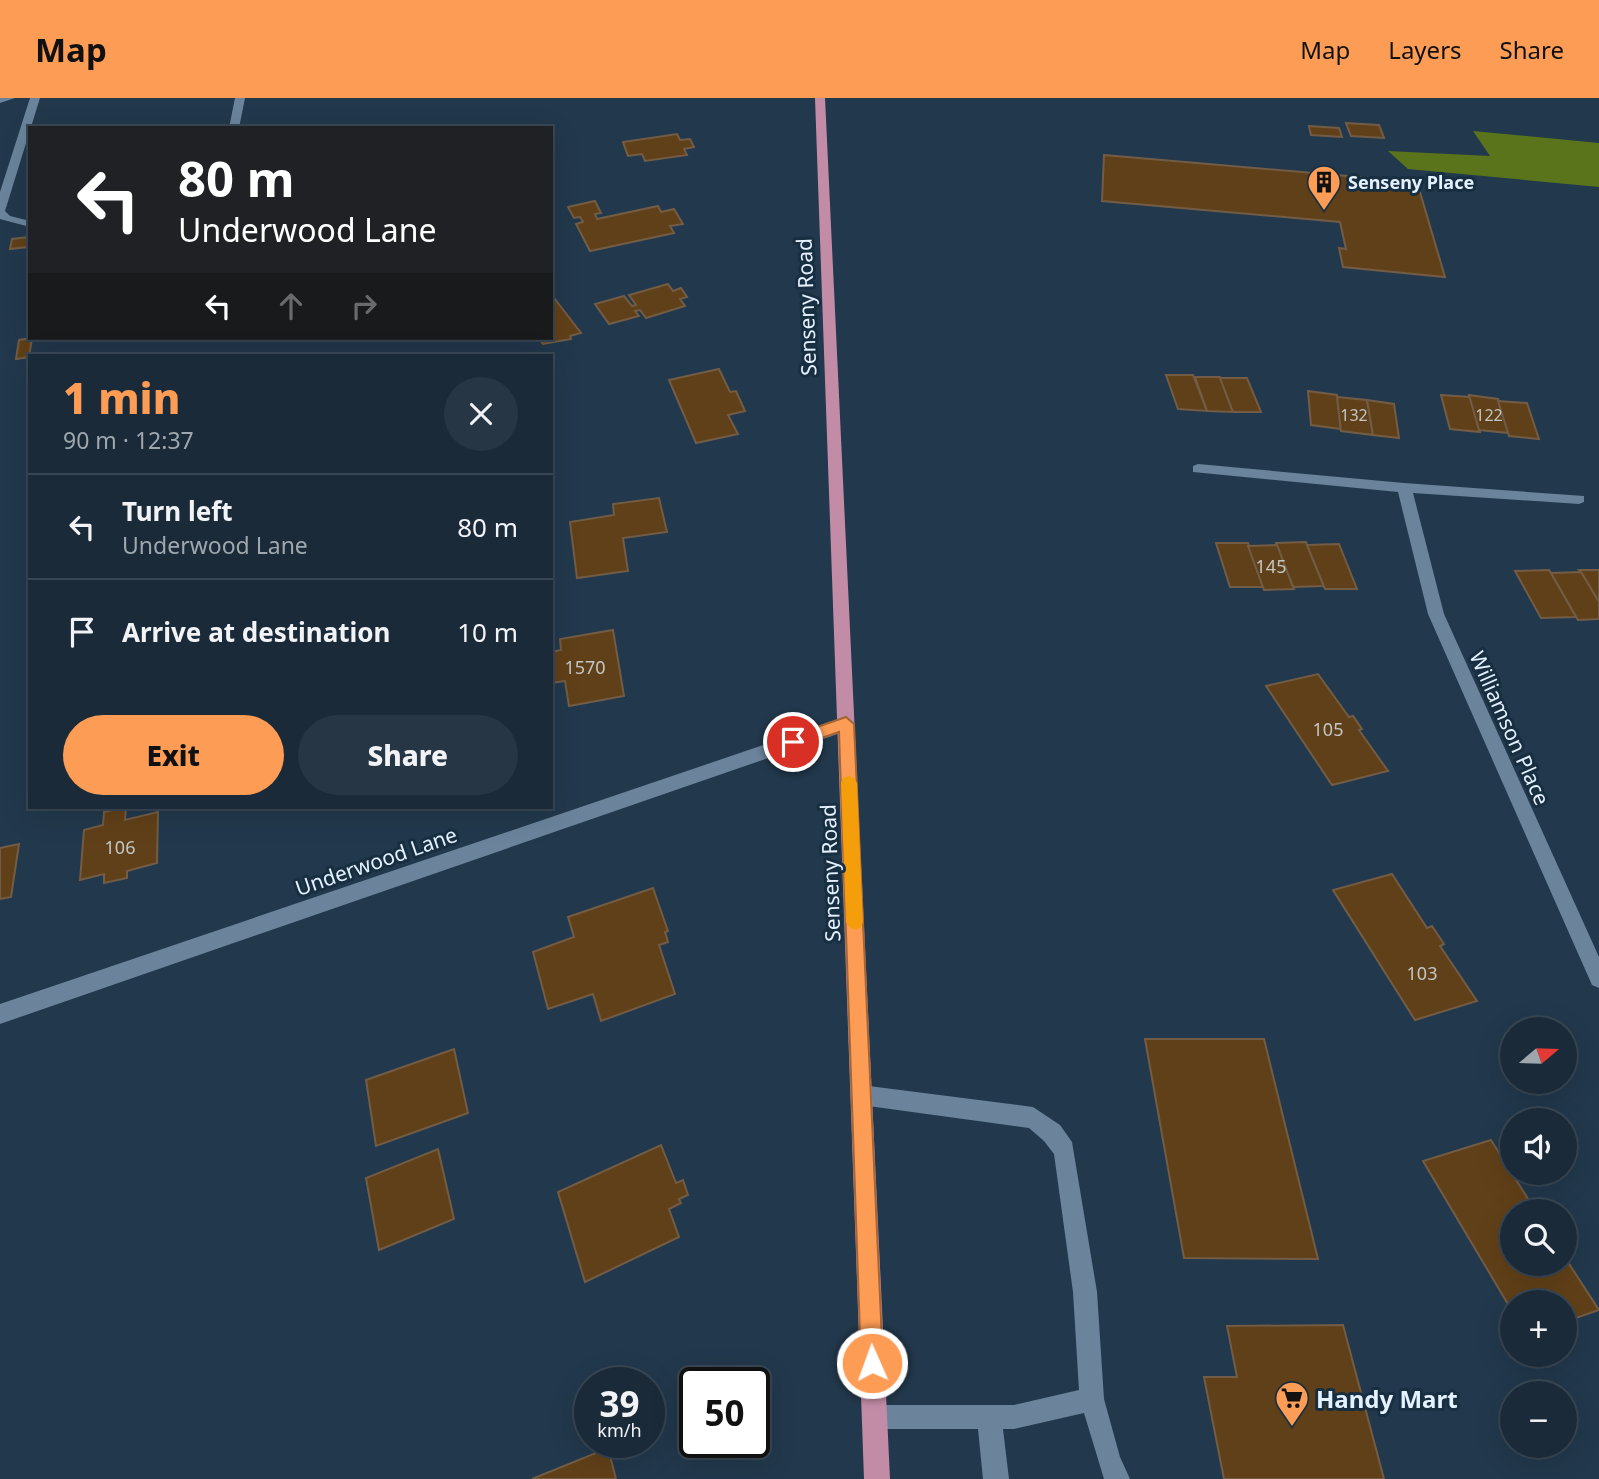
<!DOCTYPE html>
<html lang="en">
<head>
<meta charset="utf-8">
<style>
  body { margin:0; font-family:"Noto Sans",sans-serif; background:#273644; color:#f1f3f6; height:100vh; display:flex; flex-direction:column; font-size:26px; white-space:nowrap }
  * { box-sizing:border-box; margin:0 }
  p { font-size:23px; color:#9fa7ae }
  .icon { flex:none; width:38px; height:38px; fill:none; stroke:currentColor; stroke-width:2; stroke-linecap:round; stroke-linejoin:round }
  .map { position:relative; flex:1; overflow:hidden }
  .panel { position:absolute; left:28px; top:256px; width:525px; height:455px; display:flex; flex-direction:column; background:#1a2a39; border-radius:0px; box-shadow:0 7px 28px #0002,0 0 0 2px #384653 }
  .panel>* { flex:none }
  .banner { position:absolute; left:28px; top:28px; width:525px; height:214px; border-radius:0px; box-shadow:0 7px 28px #0002,0 0 0 2px #384653; background:#202124; color:#fff; overflow:hidden }
  .needle { width:46px; rotate:71deg }
  .tools { position:absolute; left:1500px; top:919px; display:grid; gap:14px }
  .tools a { display:grid; place-items:center; width:77px; height:77px; border-radius:50%; background:#1a2a39; box-shadow:0 7px 28px #0002,0 0 0 2px #384653; font-size:35px }
  .speed { position:absolute; left:574px; top:1269px; display:flex; gap:14px; font-size:35px; font-weight:700; text-align:center }
  .speed>* { display:grid; place-content:center; width:91px; height:91px; border-radius:50%; background:#1a2a39; box-shadow:0 7px 28px #0002,0 0 0 2px #384653; line-height:1 }
  .speed small { font-size:18px; font-weight:400 }
  .speed .limit { border:4px solid #111; border-radius:10px; background:#fff; color:#111 }
  .pin { position:absolute; display:grid; place-items:center; width:60px; height:60px; color:#fff; margin:-30px; border:4px solid #fff; border-radius:50%; box-shadow:0 2px 7px #0007 }
  .me { position:absolute; width:77px; margin:-38px; rotate:358deg; stroke-linejoin:round; filter:drop-shadow(0 0 5px #0008) }
  .turn { display:flex; align-items:center; gap:24px; height:147px; padding:0 35px; font-size:32px }
  .turn .icon { width:91px; height:91px; stroke-width:2.5 }
  .turn b { display:block; font-size:49px; line-height:60px }
  .lanes { display:flex; align-items:center; height:66px; padding:0 35px; background:#0003; justify-content:center; gap:35px; direction:ltr }
  .lanes .off { opacity:.35 }
  .round { display:grid; place-items:center; flex:none; width:74px; height:74px; border-radius:37px; background:#273644 }
  .overview { display:flex; align-items:center; justify-content:space-between; height:119px; padding:0 35px }
  h1 { font-size:42px; font-weight:800; line-height:52px; color:#fd9c55 }
  .primary-button { display:flex; gap:14px; margin-top:auto; padding:14px 35px }
  .primary-button a { flex:1; height:80px; border-radius:42px; background:#fd9c55; color:#111; font-size:28px; font-weight:800; line-height:80px; text-align:center }
  .primary-button a+a { background:#273644; color:#f1f3f6 }
  ul { padding:0; list-style:none }
  li { display:flex; align-items:center; gap:21px; height:105px; padding:0 35px; border-top:2px solid #384653 }
  li div { flex:1 }
  li b { display:block; font-size:26px }
  li em { font-style:normal }
  header { display:flex; align-items:center; gap:42px; box-sizing:border-box; height:98px; padding:0 35px; background:#fd9c55; color:#111 }
  header strong { font-size:33px }
  nav { display:flex; gap:38px; margin-inline-start:auto; font-size:24px }
  .map>svg:first-child { display:block }
  .forest { fill:#59741b }
  .building { fill:#604018; stroke:#725c45; stroke-width:2 }
  .lines { fill:none; stroke-linecap:round; stroke-linejoin:round }
  .minor { fill:#6b849b; fill-rule:evenodd }
  .major { fill:#c38ca6; fill-rule:evenodd }
  .route { fill:#fd9c55; stroke:#a46537; stroke-width:2 }
  .slow { fill:#f59e0b }
  .labels { text-anchor:middle; dominant-baseline:central; stroke-width:6; stroke-linejoin:round; paint-order:stroke }
  .far-number-label { font-size:16px; fill:#c3c6c5 }
  .far-poi-label { font-size:18px; font-weight:bold; fill:#e4f2ff; stroke:#182e41; text-anchor:start }
  .number-label { font-size:18px; fill:#c3c6c5 }
  .street-label { font-size:21px; fill:#e4f2ff; stroke:#182e41 }
  .near-poi-label { font-size:24px; font-weight:bold; fill:#e4f2ff; stroke:#182e41; text-anchor:start }
</style>
</head>
<body>
<header>
<strong>Map</strong>
<nav><a>Map</a><a>Layers</a><a>Share</a></nav>
</header>
<div class="map">
<svg width="1599" height="1381" viewBox="0 0 1599 1381">
  <rect width="100%" height="100%" fill="#22384c"/>
  <polygon class="forest" points="1473,33 1599,45 1599,89 1408,71 1388,53 1490,58"/>
  <g class="building">
    <polygon points="1346,25 1379,27 1384,40 1351,38"/>
    <polygon points="1309,28 1339,30 1342,39 1311,37"/>
    <polygon points="677,36 680,42 690,41 694,49 684,51 687,57 645,63 642,56 628,58 623,44"/>
    <polygon points="1104,57 1417,84 1445,179 1343,169 1339,150 1346,151 1340,124 1102,103"/>
    <polygon points="595,103 601,115 595,116 597,121 658,108 661,114 674,111 683,126 670,128 674,135 590,153 576,126 583,124 580,119 574,120 568,109"/>
    <polygon points="30,139 28,149 10,151 12,141"/>
    <polygon points="668,186 673,193 681,190 687,199 680,201 685,208 646,220 640,212 635,213 639,218 609,226 595,206 624,198 632,208 636,207 629,197"/>
    <polygon points="551,196 581,235 570,238 571,241 543,246 539,240 551,240"/>
    <polygon points="32,240 29,259 16,261 19,242"/>
    <polygon points="719,271 730,294 736,293 745,313 728,317 738,336 696,345 669,282"/>
    <polygon points="1166,277 1193,277 1207,313 1178,311"/>
    <polygon points="1195,279 1220,279 1233,314 1207,313"/>
    <polygon points="1220,280 1247,280 1261,314 1233,314"/>
    <polygon points="1308,293 1337,297 1341,331 1311,327"/>
    <polygon points="1441,297 1470,299 1480,334 1450,331"/>
    <polygon points="1469,297 1498,301 1509,335 1479,332"/>
    <polygon points="1337,299 1367,302 1373,337 1341,333"/>
    <polygon points="1367,302 1394,306 1399,340 1373,337"/>
    <polygon points="1498,303 1527,305 1539,341 1509,338"/>
    <polygon points="659,400 667,434 623,440 628,473 577,480 570,424 614,417 613,406"/>
    <polygon points="1306,444 1307,447 1324,488 1293,489 1276,445"/>
    <polygon points="1216,445 1248,445 1263,489 1230,489"/>
    <polygon points="1339,446 1357,491 1325,491 1307,447"/>
    <polygon points="1277,447 1293,489 1294,491 1264,492 1248,448"/>
    <polygon points="1549,472 1551,475 1576,519 1541,520 1515,473"/>
    <polygon points="1579,472 1599,472 1599,504 1581,474"/>
    <polygon points="1581,474 1599,504 1599,521 1578,522 1551,475"/>
    <polygon points="613,532 624,598 569,608 565,583 551,585 551,554 561,552 560,541"/>
    <polygon points="1318,576 1349,619 1353,618 1362,631 1359,632 1388,673 1332,687 1266,588"/>
    <polygon points="126,709 125,722 158,714 157,765 127,773 127,780 104,785 104,776 80,782 84,732 103,727 104,714"/>
    <polygon points="19,746 11,799 0,801 0,750"/>
    <polygon points="1392,776 1427,830 1432,828 1444,846 1440,848 1477,903 1415,922 1333,792"/>
    <polygon points="653,790 668,833 665,834 668,844 659,847 675,896 601,923 593,896 548,911 533,854 574,839 568,819"/>
    <polygon points="1145,941 1264,941 1318,1161 1184,1160"/>
    <polygon points="454,951 468,1015 376,1048 366,982"/>
    <polygon points="1491,1042 1535,1112 1542,1113 1512,1113 1512,1166 1564,1166 1564,1158 1599,1212 1564,1224 1564,1204 1512,1204 1512,1213 1423,1063"/>
    <polygon points="661,1047 676,1085 683,1082 688,1097 679,1101 681,1105 669,1111 679,1139 585,1184 558,1094"/>
    <polygon points="438,1051 454,1121 379,1152 366,1080"/>
    <polygon points="1343,1227 1384,1381 1224,1381 1204,1279 1237,1279 1227,1228"/>
    <polygon points="608,1350 616,1381 532,1381"/>
  </g>
  <g class="lines">
    <g class="minor">
      <polygon points="0,0 15,0 0,5"/>
      <polygon points="30,0 40,0 5,113 10,118 30,123 30,129 0,121 0,94"/>
      <polygon points="235,0 245,0 239,30 229,30"/>
      <polygon points="1198,366 1404,385 1584,398 1584,404 1579,406 1413,395 1444,516 1599,859 1599,890 1592,887 1428,516 1398,394 1193,374 1193,368"/>
      <polygon points="846,619 852,621 854,626 852,631 0,926 0,906"/>
      <polygon points="861,987 1033,1009 1060,1027 1072,1044 1097,1194 1104,1301 1120,1359 1130,1381 1104,1381 1084,1315 1014,1331 1003,1331 1009,1381 983,1381 978,1331 874,1331 865,1328 862,1319 865,1310 874,1307 1014,1307 1079,1292 1073,1194 1054,1056 1044,1043 1029,1030 861,1007 854,1004 851,997 854,990"/>
    </g>
    <polygon class="major" points="815,0 825,0 890,1381 864,1381"/>
  </g>
  <polygon class="route" points="846,619 854,626 883,1265 880,1273 872,1276 864,1273 861,1265 839,634 793,650 786,644 788,639"/>
  <polygon class="slow" points="849,678 854,680 857,685 863,824 861,829 855,832 849,829 846,824 841,685 843,680"/>
  <defs>
    <symbol id="building-pin" viewBox="-11 -11 22 30"><path d="M0 17L-7.5 6A9.5 9.5 0 1 1 7.5 6Z" fill="#fd9c55" stroke="#182e41"/><path d="M-4-6H4V6H1V3H-1V6H-4ZM-2.5-4.3h1.7v1.8h-1.7ZM.8-4.3h1.7v1.8H.8ZM-2.5-1h1.7V.8h-1.7ZM.8-1h1.7V.8H.8Z" fill="#111"/></symbol>
    <symbol id="supermarket-pin" viewBox="-11 -11 22 30"><path d="M0 17L-7.5 6A9.5 9.5 0 1 1 7.5 6Z" fill="#fd9c55" stroke="#182e41"/><path d="M-6-5.5h2.5l.6 2H6L4.5 2H-2.5L-4.4-4H-6ZM-1.5 3.2a1.3 1.3 0 1 0 .1 0ZM3 3.2a1.3 1.3 0 1 0 .1 0Z" fill="#111"/></symbol>
  </defs>
  <g fill-rule="evenodd">
    <use href="#building-pin" x="1305" y="65" width="38" height="52"/>
    <use href="#supermarket-pin" x="1273" y="1281" width="38" height="52"/>
  </g>
  <g class="labels">
    <g class="far-number-label">
      <text x="1354" y="317">132</text>
      <text x="1489" y="317">122</text>
    </g>
    <g class="far-poi-label">
      <text x="1348" y="84">Senseny Place</text>
    </g>
    <g class="number-label">
      <text x="1271" y="468">145</text>
      <text x="585" y="569">1570</text>
      <text x="1328" y="631">105</text>
      <text x="120" y="749">106</text>
      <text x="1422" y="875">103</text>
    </g>
    <g class="street-label">
      <text transform="translate(806 209) rotate(-92)">Senseny Road</text>
      <text transform="translate(1510 630) rotate(66)">Williamson Place</text>
      <text transform="translate(376 763) rotate(-19)">Underwood Lane</text>
      <text transform="translate(830 775) rotate(-92)">Senseny Road</text>
    </g>
    <g class="near-poi-label">
      <text x="1316" y="1300">Handy Mart</text>
    </g>
  </g>
</svg>
<div class="tools">
<a><svg class="needle" viewBox="-14 -14 28 28"><path d="M0-13l5 13h-10z" fill="#e53935"/><path d="M0 13l5-13h-10z" fill="#9fa7ae"/></svg></a>
<a><svg class="icon" aria-label="sound" viewBox="0 0 24 24"><path d="M4 9h4l5-4v14l-5-4H4zM17 9q2 3 0 6"/></svg></a>
<a><svg class="icon" aria-label="search" viewBox="0 0 24 24"><circle cx="10" cy="10" r="6"/><path d="M15 15l6 6"/></svg></a>
<a>+</a>
<a>−</a>
</div>
<div class="speed"><div>39<small>km/h</small></div><div class="limit">50</div></div>
<div class="pin" style="left:793px;top:644px;background:#d93025"><svg class="icon" aria-label="arrive" viewBox="0 0 24 24"><path d="M6 21V4h12l-3 4 3 4H6"/></svg></div>
<svg class="me" style="left:872px;top:1265px" viewBox="-20 -20 40 40"><circle r="17" fill="#fd9c55" stroke="#fff" stroke-width="3"/><path d="M0-11L8 9 0 5-8 9z" fill="#fff"/></svg>
<div class="banner">
<div class="turn"><svg class="icon" aria-label="left" viewBox="0 0 24 24"><path d="M17 20v-9H6M10 6l-5 5 5 5"/></svg><div><b>80 m</b>Underwood Lane</div></div>
<div class="lanes"><svg class="icon" aria-label="left" viewBox="0 0 24 24"><path d="M17 20v-9H6M10 6l-5 5 5 5"/></svg><svg class="icon off" aria-label="ahead" viewBox="0 0 24 24"><path d="M12 20V5M6 11l6-6 6 6"/></svg><svg class="icon off" aria-label="right" viewBox="0 0 24 24"><path d="M7 20v-9h11M14 6l5 5-5 5"/></svg></div>
</div>
<section class="panel">
<div class="overview"><div><h1>1 min</h1><p>90 m · 12:37</p></div><a class="round"><svg class="icon" aria-label="close" viewBox="0 0 24 24"><path d="M6 6l12 12M18 6L6 18"/></svg></a></div>
<ul>
<li><svg class="icon" aria-label="left" viewBox="0 0 24 24"><path d="M17 20v-9H6M10 6l-5 5 5 5"/></svg><div><b>Turn left</b><p>Underwood Lane</p></div><em>80 m</em></li>
<li><svg class="icon" aria-label="arrive" viewBox="0 0 24 24"><path d="M6 21V4h12l-3 4 3 4H6"/></svg><div><b>Arrive at destination</b></div><em>10 m</em></li>
</ul>
<div class="primary-button"><a>Exit</a><a>Share</a></div>
</section>
</div>
</body>
</html>
